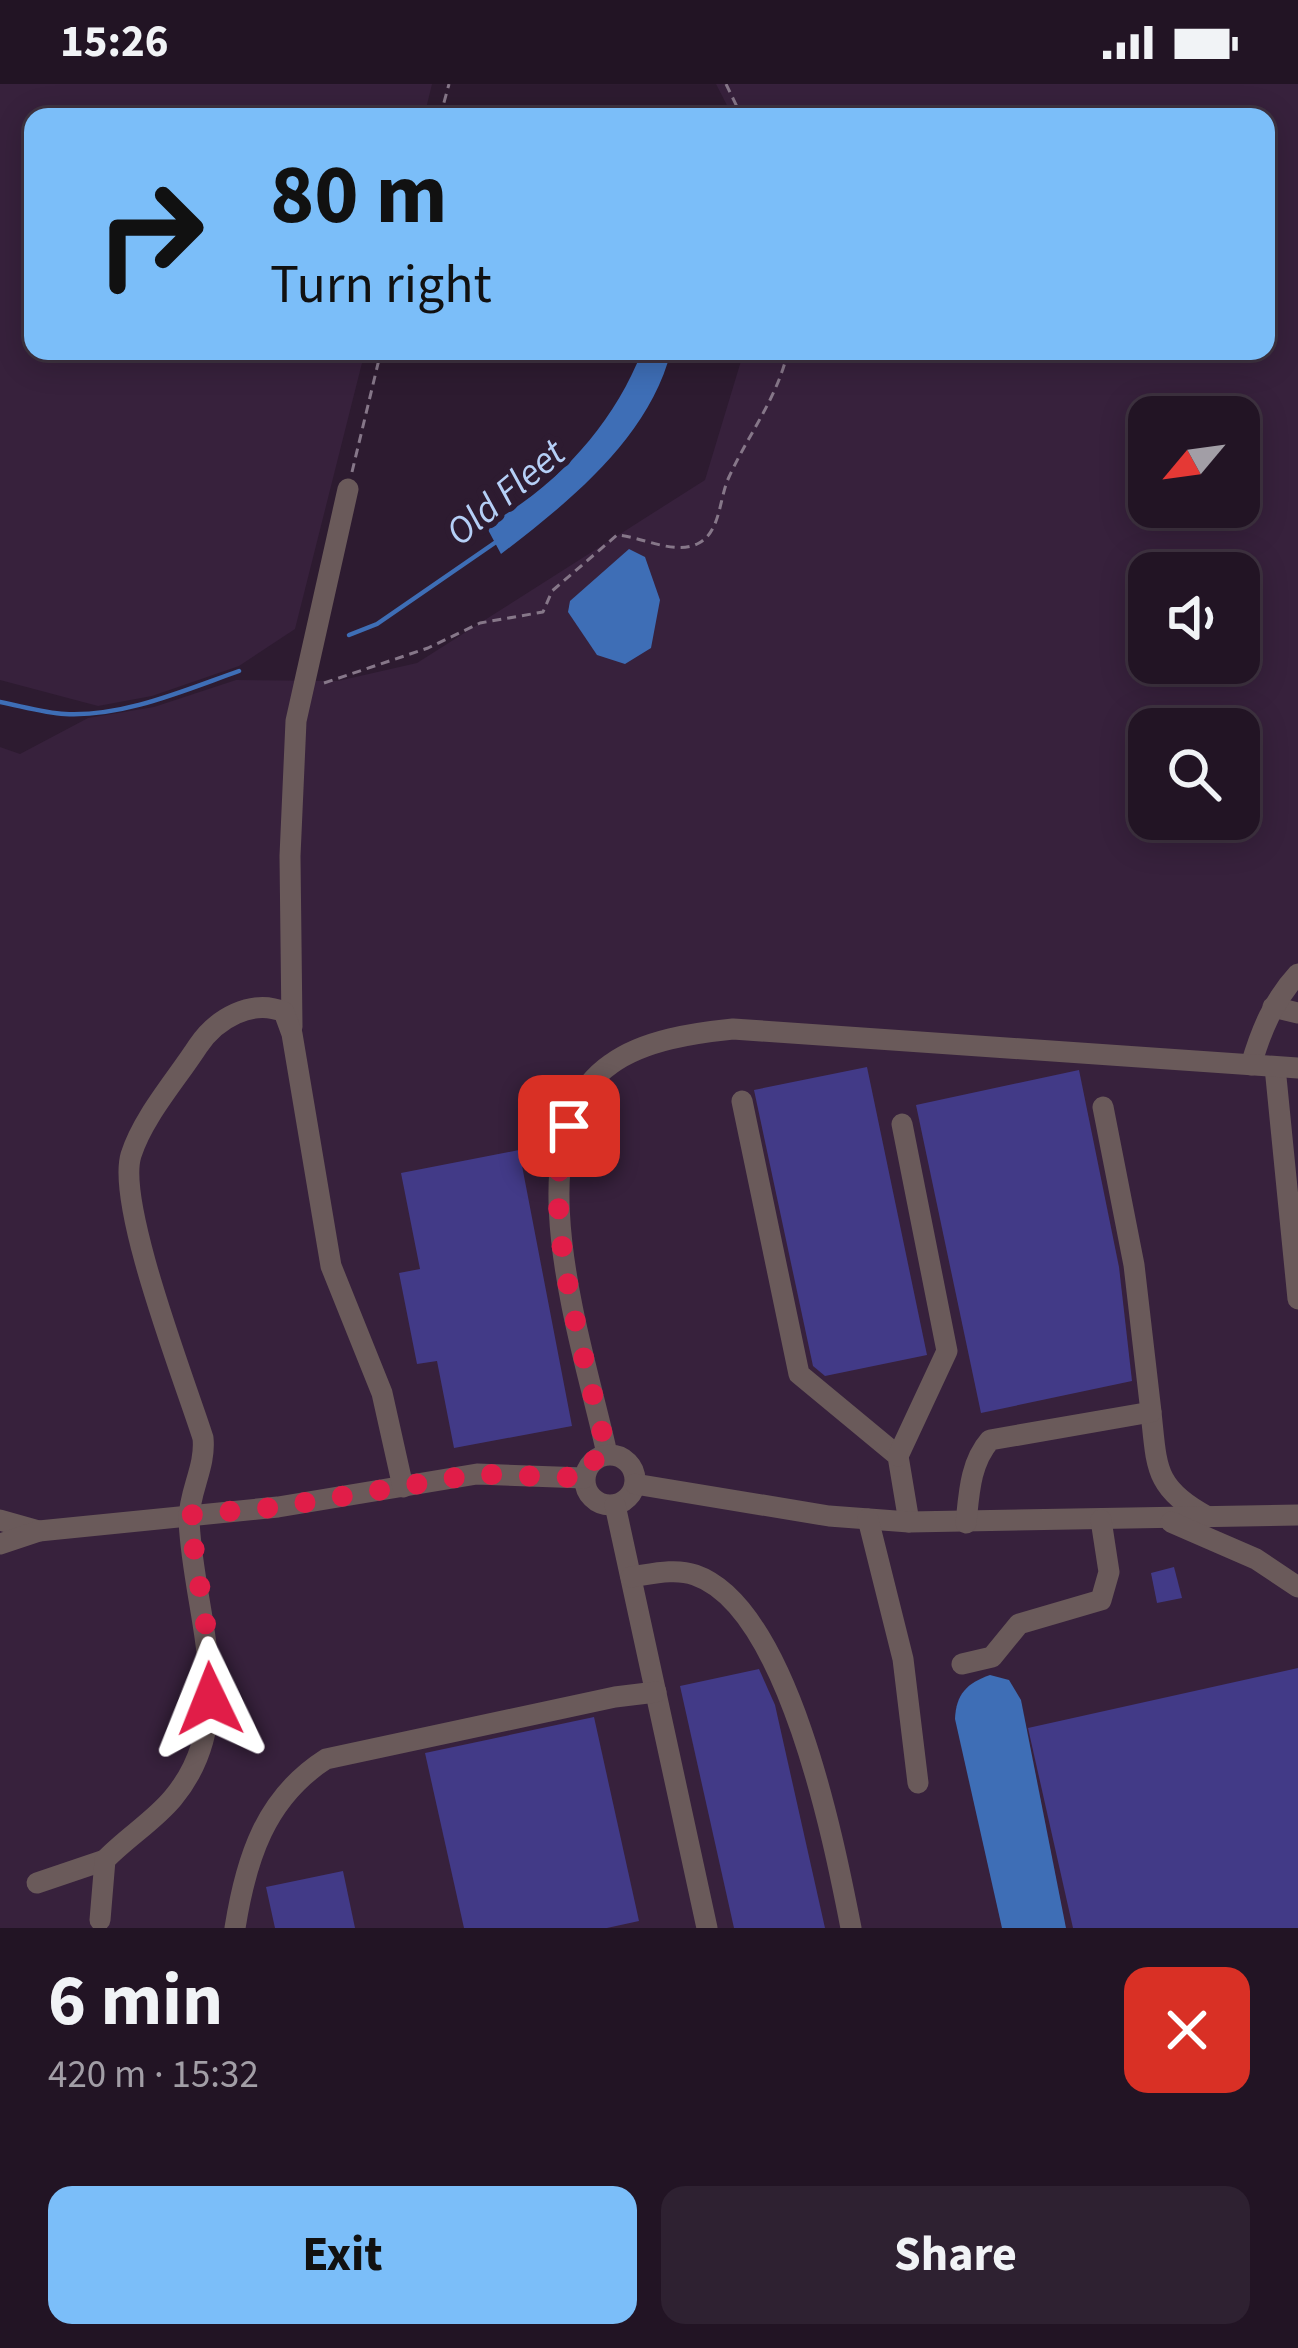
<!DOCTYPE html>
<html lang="en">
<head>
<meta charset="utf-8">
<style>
  body { margin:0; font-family:"Source Sans 3",sans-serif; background:#2e2131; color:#f1f3f6; height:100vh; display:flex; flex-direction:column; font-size:45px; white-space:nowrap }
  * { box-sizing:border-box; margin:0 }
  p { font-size:39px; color:#a29ea6 }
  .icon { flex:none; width:66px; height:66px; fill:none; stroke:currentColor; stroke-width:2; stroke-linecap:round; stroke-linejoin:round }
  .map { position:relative; height:1844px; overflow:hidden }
  .drawer { display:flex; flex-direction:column; background:#221424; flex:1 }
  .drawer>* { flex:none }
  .hud { position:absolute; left:24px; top:24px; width:1251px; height:252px; border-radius:24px; box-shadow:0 6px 30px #0003,0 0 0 3px #3f3341; background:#7bbef9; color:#111; overflow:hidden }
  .needle { width:78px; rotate:241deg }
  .fabs { position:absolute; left:1128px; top:312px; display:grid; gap:24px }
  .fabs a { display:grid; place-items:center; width:132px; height:132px; border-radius:24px; background:#221424; box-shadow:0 6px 30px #0003,0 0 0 3px #3f3341; font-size:60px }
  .pin { position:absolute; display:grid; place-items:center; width:102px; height:102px; color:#fff; margin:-51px; border-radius:24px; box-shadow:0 6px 18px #0006 }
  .me { position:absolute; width:132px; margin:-66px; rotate:358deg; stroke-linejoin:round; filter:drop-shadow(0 0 9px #0008) }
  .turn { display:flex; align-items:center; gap:42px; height:252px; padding:0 48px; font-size:54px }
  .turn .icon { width:156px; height:156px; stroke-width:2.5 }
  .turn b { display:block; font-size:84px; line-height:102px }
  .round { display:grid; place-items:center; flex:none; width:126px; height:126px; border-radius:24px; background:#2e2131 }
  .head { display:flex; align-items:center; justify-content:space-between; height:204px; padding:0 48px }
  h1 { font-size:72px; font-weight:700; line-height:90px }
  .button { display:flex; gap:24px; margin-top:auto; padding:24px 48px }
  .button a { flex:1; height:138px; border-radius:24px; background:#7bbef9; color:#111; font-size:48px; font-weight:700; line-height:138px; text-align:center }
  .button a+a { background:#2e2131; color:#f1f3f6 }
  .status { display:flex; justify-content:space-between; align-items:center; height:84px; padding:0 60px; background:#221424; direction:ltr }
  .status svg { height:33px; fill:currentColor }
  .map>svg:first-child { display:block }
  .built { fill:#37213c; fill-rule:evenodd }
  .water { fill:#3e6eb6 }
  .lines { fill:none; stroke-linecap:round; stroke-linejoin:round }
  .stream { stroke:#3e6eb6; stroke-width:4.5 }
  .building { fill:#423a87 }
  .path { stroke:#867789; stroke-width:3; stroke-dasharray:9 6; stroke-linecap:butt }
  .minor { stroke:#6a5a5a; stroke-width:21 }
  .route { stroke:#e11d48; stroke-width:21; stroke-dasharray:0 37.8 }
  .labels { text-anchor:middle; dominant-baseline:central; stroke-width:12; stroke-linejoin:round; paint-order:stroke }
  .water-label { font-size:39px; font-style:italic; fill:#b5cff6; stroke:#2d1b30 }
</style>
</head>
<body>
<div class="status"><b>15:26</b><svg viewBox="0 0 49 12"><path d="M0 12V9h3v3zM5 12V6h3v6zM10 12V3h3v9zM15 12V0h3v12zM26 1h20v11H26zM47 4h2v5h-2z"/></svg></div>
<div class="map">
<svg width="1298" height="1844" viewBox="0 0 1298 1844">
  <rect width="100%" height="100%" fill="#2d1b30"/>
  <g class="built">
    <polygon points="0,0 432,0 424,33 33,33 33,267 365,267 295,545 239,582 152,612 98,622 0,596"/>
    <path d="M716,0H1298V1844H0V663L20,670L88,634L154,623L236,596L338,597L417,579L705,396L744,267H1266V33H733ZM1149,333H1239V423H1149ZM1149,489H1239V579H1149ZM1149,645H1239V735H1149Z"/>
  </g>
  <g class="water">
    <path d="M642,267H671C649,354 569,418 501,470L486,442C556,403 613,342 642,267Z"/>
    <polygon points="629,465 645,473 660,516 651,564 625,580 597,571 568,528 570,517"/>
    <path d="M990,1591L1009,1596L1021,1616L1066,1844H1002L955,1635C956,1610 967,1599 990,1591Z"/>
  </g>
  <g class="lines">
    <g class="stream">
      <polyline points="349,551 377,540 496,458"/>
      <path d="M0,618C21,622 44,629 65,630C124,633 185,606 239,587"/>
    </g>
  </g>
  <g class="building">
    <polygon points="867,983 927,1271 825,1292 813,1282 754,1006"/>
    <polygon points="1079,986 1119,1183 1132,1297 981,1329 916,1021"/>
    <polygon points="519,1066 572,1342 454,1364 437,1277 417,1280 399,1189 420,1185 401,1089"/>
    <polygon points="1174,1483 1182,1514 1157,1519 1151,1489"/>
    <polygon points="1298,1584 1298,1844 1073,1844 1028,1644"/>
    <polygon points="759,1585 775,1621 825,1844 734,1844 680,1602"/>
    <polygon points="594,1633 639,1837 607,1844 464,1844 425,1669"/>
    <polygon points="343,1787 355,1844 275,1844 266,1803"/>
  </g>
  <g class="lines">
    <g class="path">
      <polyline points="726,0 742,33"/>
      <polyline points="440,33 449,0"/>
      <polyline points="352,388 381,267"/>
      <path d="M324,599L428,564L480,539L543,528L552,507L617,451C643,453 675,472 699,459C721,447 719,414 729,393C749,349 777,315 788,267"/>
    </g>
    <g class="minor">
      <polyline points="1273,923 1298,929"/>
      <polyline points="292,943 290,772 296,637 348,405"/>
      <path d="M1251,981C1261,947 1273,917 1298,890"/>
      <polyline points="1275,983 1298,1215"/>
      <polyline points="742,1017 799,1290 898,1372 909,1438"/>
      <path d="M1151,1328C1157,1384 1154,1404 1208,1433"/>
      <path d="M607,1370C586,1270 508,1051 611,980C644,956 694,949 733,945L1298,984"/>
      <circle cx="610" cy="1396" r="25"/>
      <polyline points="898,1372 947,1267 902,1040"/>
      <polyline points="635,1400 829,1432 909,1438 1298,1431"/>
      <polyline points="615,1421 707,1844"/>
      <polyline points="868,1435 903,1575 918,1699"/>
      <polyline points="0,1436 39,1447"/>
      <polyline points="1171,1438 1256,1475 1298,1503"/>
      <path d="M966,1439C969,1410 970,1379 990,1356L1151,1328L1134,1181L1103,1023"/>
      <polyline points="0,1460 39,1447 278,1423 477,1390 584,1394"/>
      <path d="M631,1493C652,1490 675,1484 695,1491C788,1523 834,1757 851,1844"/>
      <polyline points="962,1580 992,1573 1019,1540 1101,1516 1109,1488 1101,1436"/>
      <polyline points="37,1799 105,1776"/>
      <path d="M100,1836L105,1776C126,1754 154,1737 173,1714C242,1631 192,1528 189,1435C189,1407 206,1383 203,1354C185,1297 116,1121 131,1071C143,1033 176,996 198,962C216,935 252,914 284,928L292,950L331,1182L382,1309L403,1403"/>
      <path d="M235,1844C246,1775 265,1714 326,1675L615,1613L656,1608"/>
    </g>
  </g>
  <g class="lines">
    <path class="route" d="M210,1615L211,1576L189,1431L278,1423L477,1390L584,1394L591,1378L607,1370C588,1282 536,1123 569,1042"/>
  </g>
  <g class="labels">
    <g class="water-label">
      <text transform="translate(506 409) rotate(-40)">Old Fleet</text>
    </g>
  </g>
</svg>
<div class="fabs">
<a><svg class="needle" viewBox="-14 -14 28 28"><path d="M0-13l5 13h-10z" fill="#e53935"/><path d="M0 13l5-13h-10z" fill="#a29ea6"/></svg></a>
<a><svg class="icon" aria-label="sound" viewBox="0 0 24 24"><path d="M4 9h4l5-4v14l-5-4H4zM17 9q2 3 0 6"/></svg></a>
<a><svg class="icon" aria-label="search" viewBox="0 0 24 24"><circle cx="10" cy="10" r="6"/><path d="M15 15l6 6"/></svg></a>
</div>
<div class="pin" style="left:569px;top:1042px;background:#d93025"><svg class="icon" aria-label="arrive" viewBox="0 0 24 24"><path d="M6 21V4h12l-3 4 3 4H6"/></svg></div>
<svg class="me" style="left:210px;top:1615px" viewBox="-20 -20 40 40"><path d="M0-17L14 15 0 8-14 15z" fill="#e11d48" stroke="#fff" stroke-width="4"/></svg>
<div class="hud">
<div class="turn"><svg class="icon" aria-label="right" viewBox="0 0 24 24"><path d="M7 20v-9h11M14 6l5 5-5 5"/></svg><div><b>80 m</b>Turn right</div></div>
</div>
</div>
<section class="drawer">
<div class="head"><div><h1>6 min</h1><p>420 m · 15:32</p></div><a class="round" style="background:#d93025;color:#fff"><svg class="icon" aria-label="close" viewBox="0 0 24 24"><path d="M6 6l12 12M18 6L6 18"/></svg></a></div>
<div class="button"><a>Exit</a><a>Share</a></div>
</section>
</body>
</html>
